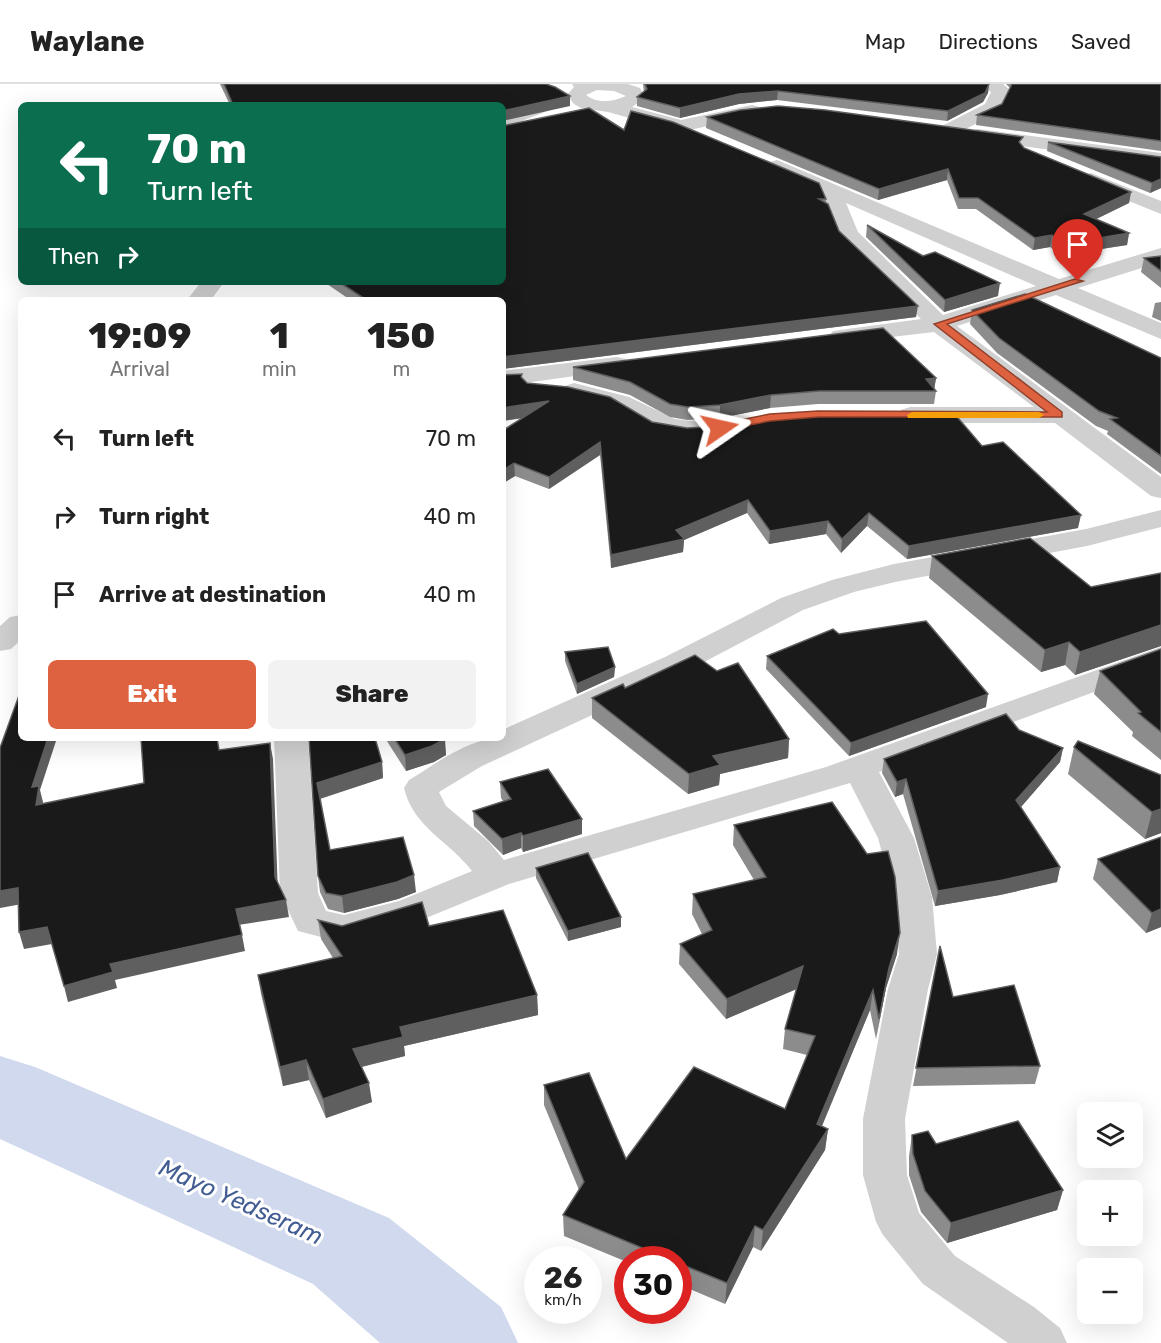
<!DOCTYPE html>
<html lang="en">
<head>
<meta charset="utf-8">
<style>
  body { margin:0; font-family:Rubik,sans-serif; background:#f2f2f2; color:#222; height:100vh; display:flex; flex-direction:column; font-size:22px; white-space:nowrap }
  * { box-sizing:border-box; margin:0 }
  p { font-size:20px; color:#767676 }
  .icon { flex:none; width:33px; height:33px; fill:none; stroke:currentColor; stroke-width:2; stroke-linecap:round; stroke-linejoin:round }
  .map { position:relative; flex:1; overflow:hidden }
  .sheet { position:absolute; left:18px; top:213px; width:488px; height:444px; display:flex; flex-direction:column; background:#fff; border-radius:9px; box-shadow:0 6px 24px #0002 }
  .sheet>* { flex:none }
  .hud { position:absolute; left:18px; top:18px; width:488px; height:183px; border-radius:9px; box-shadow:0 6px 24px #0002; background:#0b6e4f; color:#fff; overflow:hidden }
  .fabs { position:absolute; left:1077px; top:1018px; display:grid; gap:12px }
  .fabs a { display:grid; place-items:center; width:66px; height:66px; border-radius:9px; background:#fff; box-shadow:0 6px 24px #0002; font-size:30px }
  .speed { position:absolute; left:524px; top:1162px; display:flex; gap:12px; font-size:30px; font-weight:700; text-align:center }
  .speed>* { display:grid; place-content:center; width:78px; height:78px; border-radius:50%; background:#fff; box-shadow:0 6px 24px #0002; line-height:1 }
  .speed small { font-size:15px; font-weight:400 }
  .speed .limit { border:9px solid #d22; background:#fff; color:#111 }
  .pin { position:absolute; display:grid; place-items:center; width:51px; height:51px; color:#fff; margin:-62px -26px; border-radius:50% 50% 50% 0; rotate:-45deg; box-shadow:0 0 6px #0007 }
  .pin .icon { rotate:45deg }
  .me { position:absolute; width:66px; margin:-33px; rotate:79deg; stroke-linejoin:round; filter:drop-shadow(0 0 4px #0008) }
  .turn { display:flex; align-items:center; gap:21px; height:126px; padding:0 30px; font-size:27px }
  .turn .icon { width:78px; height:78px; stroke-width:2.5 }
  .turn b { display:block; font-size:42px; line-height:51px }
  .then { display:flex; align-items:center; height:57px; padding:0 30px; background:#0003; gap:12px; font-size:22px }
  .eta { display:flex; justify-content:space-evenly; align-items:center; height:102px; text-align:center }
  .eta b { font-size:36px; font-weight:800; line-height:42px }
  .primary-button { display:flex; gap:12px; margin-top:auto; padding:12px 30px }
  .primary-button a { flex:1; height:69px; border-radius:9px; background:#df6240; color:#fff; font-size:24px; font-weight:800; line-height:69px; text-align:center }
  .primary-button a+a { background:#f2f2f2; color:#222 }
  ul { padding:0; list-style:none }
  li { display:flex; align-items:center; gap:18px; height:78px; padding:0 30px }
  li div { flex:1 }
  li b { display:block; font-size:22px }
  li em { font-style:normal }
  header { display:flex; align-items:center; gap:36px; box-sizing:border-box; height:84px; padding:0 30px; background:#fff; border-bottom:2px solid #e0e0e0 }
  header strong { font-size:28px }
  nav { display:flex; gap:33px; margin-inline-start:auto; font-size:21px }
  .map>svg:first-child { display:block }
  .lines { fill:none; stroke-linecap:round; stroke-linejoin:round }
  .river { fill:#d0d9ed; fill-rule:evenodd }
  .minor { fill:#d0d0d0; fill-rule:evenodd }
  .wall { fill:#8c8c8c }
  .shaded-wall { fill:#5f5f5f }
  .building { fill:#1a1a1a; stroke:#5f5f5f; stroke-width:1.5 }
  .route { fill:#df6240; stroke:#91402a; stroke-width:1.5 }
  .slow { fill:#f59e0b }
  .labels { text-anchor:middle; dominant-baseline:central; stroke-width:6; stroke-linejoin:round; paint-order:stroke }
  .near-water-label { font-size:24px; font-style:italic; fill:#435d93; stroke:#fff }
</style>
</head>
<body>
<header>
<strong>Waylane</strong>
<nav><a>Map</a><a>Directions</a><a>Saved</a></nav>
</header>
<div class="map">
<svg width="1161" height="1259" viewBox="0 0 1161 1259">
  <rect width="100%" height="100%" fill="#fff"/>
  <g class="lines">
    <polygon class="river" points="0,972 35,983 389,1134 501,1223 518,1259 380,1259 313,1200 0,1055"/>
    <g class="minor">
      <path d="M572,0H628L640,4L645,14L632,23L681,36L752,21L759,23L761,27L759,31L680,48L608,28L581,24L574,20L567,11L574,3ZM597,6L614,7L626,12C613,18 597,20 586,11Z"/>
      <polygon points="980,0 1003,0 1010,6 999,28 956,50 942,50 939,46 942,42 985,20 991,8"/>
      <polygon points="554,12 560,14 563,18 560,22 502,45 502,32"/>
      <polygon points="978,45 1161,69 1161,81 971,55 968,51 971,47"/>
      <path d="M777,76L1059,195L1161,164V178L1078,204L1161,239V255L1056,211L957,242L1161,393V414L1151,412L1055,339H910L901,336L897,331L901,326L910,323H1034L934,248L841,259L833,257L829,252L833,247L921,235L840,156L820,108L770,86L767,82L770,78ZM846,119L1036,202L943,231L858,148Z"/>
      <polygon points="1091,89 1161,117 1161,130 1084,99 1081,95 1084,91"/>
      <polygon points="201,198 224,198 211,216 187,216"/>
      <polygon points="617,273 626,275 629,280 626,285 502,302 502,287"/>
      <path d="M574,299L629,313L675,335L707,339L711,345L707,351C669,360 644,336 611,323C596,318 580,316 565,312L561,307L565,302Z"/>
      <path d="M1161,426V443L1087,462L895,498L854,508L803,526L687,587L482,682L439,708L446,722L488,757L504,776L826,683L1161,563V583L879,688L914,754L932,813L937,870L928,905L905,1035L907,1091L919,1129L955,1172L1034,1223L1060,1244L1067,1259H1008L923,1200L883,1151L876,1138L863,1091V1035L888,905L899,870L894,813L878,754L850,699L509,800L409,841L344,859L298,847L280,809L274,654H308L318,809L326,827L344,831L399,817L472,787C449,757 413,743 404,704L409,696C438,679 468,654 502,654V646L665,573L781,514L832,496L894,480L1086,445Z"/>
      <polygon points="21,531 21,556 11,565 0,567 0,542 10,533"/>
    </g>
  </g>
  <g class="wall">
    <polygon points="220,0 546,0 570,12 570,22 230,21"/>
    <polygon points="643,0 989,0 988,9 983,18 947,37 777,16 739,20 680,34 637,22 637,13 644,8"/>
    <polygon points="1006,0 1161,0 1161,67 976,41 977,31 1002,20 1010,4"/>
    <polygon points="707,33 1022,61 1024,64 1131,108 1129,119 1096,135 1129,149 1127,161 1062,171 1050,163 1033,166 976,125 958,125 947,96 878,116 706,44"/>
    <polygon points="624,46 826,115 826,119 839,147 916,233 502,285 502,216 349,215 324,198 502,198"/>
    <polygon points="1048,58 1161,73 1161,104 1150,109 1047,67"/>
    <polygon points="867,141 923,172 998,212 944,228 866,153"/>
    <polygon points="1161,172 1161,204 1141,188 1144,174"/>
    <polygon points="1161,218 1161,237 1152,233 1155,219"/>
    <polygon points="972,226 1161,274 1161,390 1107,350 1108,347 1096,342 997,269 970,240"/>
    <polygon points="573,283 936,294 934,305 936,307 934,320 818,320 770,324 720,334 687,336 670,333 630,311 573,296"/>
    <polygon points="502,291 522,294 527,299 652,338 687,344 982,362 1078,444 907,475 867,442 841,469 826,450 769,460 747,429 684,456 683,468 611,484 600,371 549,405 515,392 502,400 524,334 502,337"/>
    <polygon points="932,472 1091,503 1161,489 1161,562 1075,591 1065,581 1041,588 929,494"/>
    <polygon points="839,550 986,623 849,672 766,585 767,572"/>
    <polygon points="1161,565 1161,676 1132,652 1133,648 1094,610 1100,587"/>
    <polygon points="565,568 615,583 614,593 577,610 565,577"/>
    <polygon points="625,604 789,655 788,674 720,690 719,701 688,710 592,634 592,614"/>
    <polygon points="1019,646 1063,664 1060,678 1021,723 1060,783 1057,798 1000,811 935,822 903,710 895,713 882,689 884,675"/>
    <polygon points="309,654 382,678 383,694 320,715 330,766 416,808 398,815 344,829 328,825 320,808 318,792"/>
    <polygon points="385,654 444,654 446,671 434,678 406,687"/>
    <polygon points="1074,663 1161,691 1161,749 1145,755 1068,690"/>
    <polygon points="500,698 582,750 523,768 521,764 503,771 474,742 473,727 503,717 501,714"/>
    <polygon points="734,741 897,870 886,904 876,955 870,926 822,1042 828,1045 825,1066 761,1167 753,1163 725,1220 678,1200 678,1176 627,1176 627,1178 564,1152 563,1131 579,1106 544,1021 544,1001 626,1075 785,1025 807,971 783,965 785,945 797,905 726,935 679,880 680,860 702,850 692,830 693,810 754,796 733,761"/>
    <polygon points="1161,753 1161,843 1146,849 1093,795 1098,775"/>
    <polygon points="536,784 621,833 621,843 568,857 536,794"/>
    <polygon points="318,836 342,842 429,842 537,911 538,931 404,962 405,972 362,983 372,1018 326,1034 309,996 283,1002 261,910 258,891 333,874 321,855"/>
    <polygon points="940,862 953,913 1040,982 1035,1000 913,1002"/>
    <polygon points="912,1051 1063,1106 1057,1126 947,1159 921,1128 909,1091 909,1072"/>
  </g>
  <g class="shaded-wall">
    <polygon points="989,0 988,9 983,18 947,37 948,27"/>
    <polygon points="778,7 777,16 739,20 680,34 680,24 739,10"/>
    <polygon points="570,12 570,22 502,37 502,27"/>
    <polygon points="948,85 947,96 878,116 879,105"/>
    <polygon points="1161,95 1161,104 1150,109 1152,99"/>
    <polygon points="1131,108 1129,119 1082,142 1084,130"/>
    <polygon points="1129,149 1127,161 1062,171 1064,160"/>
    <polygon points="1052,151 1050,163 1033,166 1035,154"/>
    <polygon points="1000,199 998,212 944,228 945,216"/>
    <polygon points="918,222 916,233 502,285 502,273"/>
    <polygon points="936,294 934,307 926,295"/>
    <polygon points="771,311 770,324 720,334 720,321"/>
    <polygon points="549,317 549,330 502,337 502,324"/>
    <polygon points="600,358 600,371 549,405 549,393"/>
    <polygon points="514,379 515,392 502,400 502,387"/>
    <polygon points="748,416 747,429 684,456 683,468 611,484 611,471 676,446"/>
    <polygon points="869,429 867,442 841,469 842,455"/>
    <polygon points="1081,431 1078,444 907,475 909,462"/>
    <polygon points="828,437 826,450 769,460 770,447"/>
    <polygon points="1161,541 1161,562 1075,591 1080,568"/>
    <polygon points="1069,558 1065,581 1041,588 1045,566"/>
    <polygon points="615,583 614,593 577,610 577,600"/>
    <polygon points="988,610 986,623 849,672 851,659"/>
    <polygon points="48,654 57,654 40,706 43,718 40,737 32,703"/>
    <polygon points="445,655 446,671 434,678 406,687 405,671"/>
    <polygon points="789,655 788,674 720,690 719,701 688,710 689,690 713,672"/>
    <polygon points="270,659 273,675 278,809 275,793"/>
    <polygon points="1063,664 1060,678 1014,731 1016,716"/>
    <polygon points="382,678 383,694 319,715 317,699"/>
    <polygon points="906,695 903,710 895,713 897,698"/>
    <polygon points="1161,725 1161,749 1145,755 1152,728"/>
    <polygon points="582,735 582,750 523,768 523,752"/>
    <polygon points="521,749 521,764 503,771 502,755"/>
    <polygon points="1060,783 1057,798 1000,811 935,822 938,807"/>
    <polygon points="414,791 416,808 398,815 344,829 342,812"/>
    <polygon points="18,804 22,820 0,824 0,807"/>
    <polygon points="286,816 289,833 238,841 236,825"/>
    <polygon points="1161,825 1161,843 1146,849 1152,829"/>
    <polygon points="621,833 621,843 568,857 568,847"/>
    <polygon points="47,843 52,860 24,865 19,848"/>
    <polygon points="900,849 897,870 886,904 876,955 889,884"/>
    <polygon points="242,851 245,867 115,896 117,904 68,918 64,902 110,880"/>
    <polygon points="803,882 801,903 726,935 727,915"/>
    <polygon points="873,906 870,926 814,1061 817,1040"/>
    <polygon points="537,911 538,931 404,962 405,972 356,984 353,965 400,943"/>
    <polygon points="306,976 309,996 283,1002 280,983"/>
    <polygon points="369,999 372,1018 326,1034 323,1015"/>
    <polygon points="828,1045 825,1066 761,1167 763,1146"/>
    <polygon points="1063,1106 1057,1126 947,1159 951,1139"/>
    <polygon points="755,1142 753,1163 725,1220 727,1199"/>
  </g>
  <g class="building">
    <polygon points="224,0 546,0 555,3 570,12 502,27 502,21 233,21"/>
    <polygon points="645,0 989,0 985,9 948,27 778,7 739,10 680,24 637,13 647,5"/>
    <polygon points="1012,0 1161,0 1161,57 977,31 1002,20"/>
    <polygon points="778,22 825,26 1023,53 1019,58 1024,64 1131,108 1084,130 1129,149 1064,160 1052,151 1035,154 978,114 959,114 948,85 879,105 707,33 740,26"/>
    <polygon points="589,24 624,46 631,27 673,38 819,99 826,115 819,115 828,120 839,147 918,222 502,273 502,216 269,216 269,214 365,215 339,198 502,198 502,42"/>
    <polygon points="1048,58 1161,73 1161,95 1152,99"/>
    <polygon points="867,141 923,172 935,168 1000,199 945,216"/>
    <polygon points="1161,172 1161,187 1144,174"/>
    <polygon points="1025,210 1161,274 1161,372 1110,335 1117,334 1099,327 999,254 972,226"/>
    <polygon points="883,244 936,294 926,295 936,307 819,307 771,311 720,321 688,323 670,320 630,298 573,283"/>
    <polygon points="522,290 521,293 527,299 568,303 610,313 652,338 687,344 721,342 771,332 819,328 953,328 982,362 1003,358 1081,431 909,462 869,429 842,455 828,437 770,447 748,416 676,446 684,455 611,471 600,358 549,393 514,379 502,387 502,347 549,317 502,324 502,291"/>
    <polygon points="1030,454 1091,503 1161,489 1161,541 1080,568 1069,558 1045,566 932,472"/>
    <polygon points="926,537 988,610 851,659 767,572 833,545 839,550"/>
    <polygon points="608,563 615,583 577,600 565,568"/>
    <polygon points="1161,565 1161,648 1138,629 1141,628 1100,587"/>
    <polygon points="695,571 717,587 738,579 789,655 713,672 720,681 689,690 592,614 623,600 625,604"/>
    <polygon points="21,606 21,654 48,654 32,703 39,702 36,721 144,699 141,654 217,654 219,666 270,659 275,793 286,816 236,825 242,851 110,880 113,888 64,902 47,843 19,848 18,804 0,807 0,664"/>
    <polygon points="1006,630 1019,646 1063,664 1016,716 1060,783 1003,796 938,807 906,695 897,698 884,675"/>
    <polygon points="309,654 375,654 382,678 317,699 330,766 403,753 414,791 397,798 342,812 326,809 318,792"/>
    <polygon points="394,654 444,654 445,655 432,662 405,671"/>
    <polygon points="1078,657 1161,691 1161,725 1152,728 1074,663"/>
    <polygon points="548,685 582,735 523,752 521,749 502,755 473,727 511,715 500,698"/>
    <polygon points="832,718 867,770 888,767 895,793 900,849 889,884 879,935 873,906 817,1040 828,1045 763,1146 755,1142 727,1199 678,1179 678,1176 671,1176 563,1131 584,1098 544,1001 589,989 626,1075 694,983 785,1025 815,952 785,945 803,882 727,915 680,860 712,846 693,810 766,793 734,741"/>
    <polygon points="1161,753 1161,825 1152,829 1098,775"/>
    <polygon points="588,769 621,833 568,847 536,784"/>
    <polygon points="422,818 429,842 503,826 537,911 400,943 403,953 353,965 369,999 323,1015 306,976 280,983 258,891 342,872 318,836 342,842"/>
    <polygon points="940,862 953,913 1014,901 1040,982 916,984"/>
    <polygon points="1018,1037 1063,1106 951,1139 925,1107 913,1070 912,1051 928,1047 936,1060"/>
  </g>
  <polygon class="route" points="1075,195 1083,197 947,240 1062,328 1062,333 818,333 770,337 720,347 714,344 720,340 770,330 818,327 1047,328 934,240"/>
  <polygon class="slow" points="912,328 1039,328 1044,331 1039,334 908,334 907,331"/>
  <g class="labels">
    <g class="near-water-label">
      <text transform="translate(241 1118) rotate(24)">Mayo Yedseram</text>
    </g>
  </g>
</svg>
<div class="fabs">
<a><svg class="icon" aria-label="layers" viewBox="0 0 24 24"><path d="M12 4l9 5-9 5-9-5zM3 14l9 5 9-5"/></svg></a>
<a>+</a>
<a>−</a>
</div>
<div class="speed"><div>26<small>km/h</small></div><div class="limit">30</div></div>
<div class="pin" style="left:1078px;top:197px;background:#d93025"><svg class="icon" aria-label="arrive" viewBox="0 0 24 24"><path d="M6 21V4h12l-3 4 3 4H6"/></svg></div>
<svg class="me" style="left:720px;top:344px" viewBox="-20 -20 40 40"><path d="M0-17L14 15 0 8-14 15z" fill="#df6240" stroke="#fff" stroke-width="4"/></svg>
<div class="hud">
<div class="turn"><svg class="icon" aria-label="left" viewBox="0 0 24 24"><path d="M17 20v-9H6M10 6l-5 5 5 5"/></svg><div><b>70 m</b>Turn left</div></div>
<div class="then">Then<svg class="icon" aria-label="right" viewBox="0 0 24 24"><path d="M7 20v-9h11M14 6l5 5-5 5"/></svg></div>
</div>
<section class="sheet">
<div class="eta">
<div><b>19:09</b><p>Arrival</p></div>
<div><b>1</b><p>min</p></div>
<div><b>150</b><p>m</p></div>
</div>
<ul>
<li><svg class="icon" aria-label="left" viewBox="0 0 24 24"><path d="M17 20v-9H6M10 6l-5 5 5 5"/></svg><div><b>Turn left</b></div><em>70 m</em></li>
<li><svg class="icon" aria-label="right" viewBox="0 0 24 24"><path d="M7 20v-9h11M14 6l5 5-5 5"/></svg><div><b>Turn right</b></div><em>40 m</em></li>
<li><svg class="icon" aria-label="arrive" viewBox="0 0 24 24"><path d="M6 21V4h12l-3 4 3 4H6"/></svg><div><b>Arrive at destination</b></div><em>40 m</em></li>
</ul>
<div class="primary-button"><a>Exit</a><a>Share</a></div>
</section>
</div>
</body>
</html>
